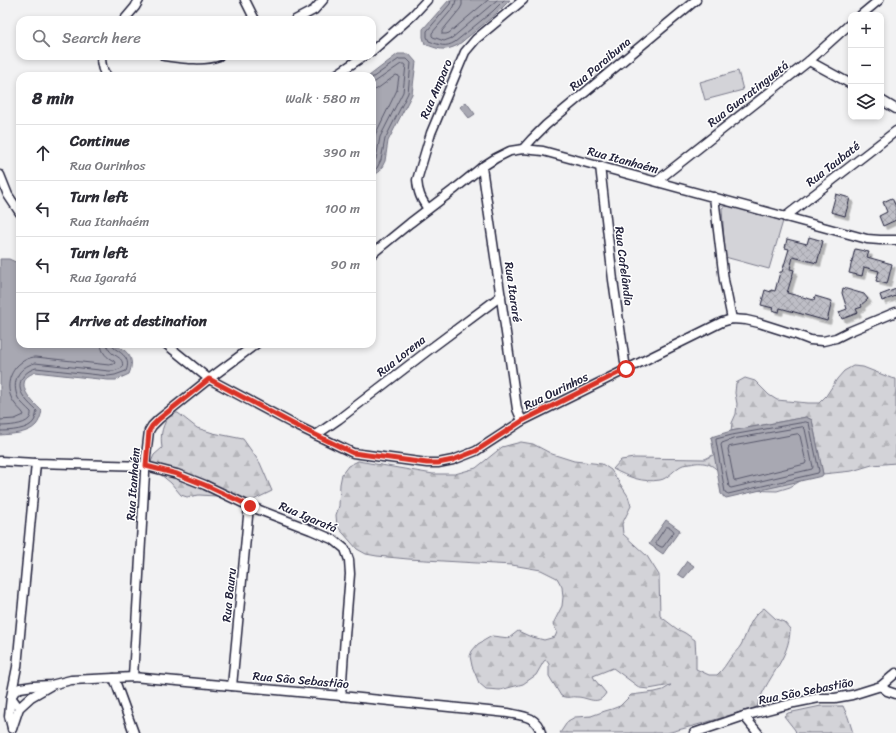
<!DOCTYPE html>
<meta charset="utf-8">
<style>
body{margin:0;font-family:Sriracha,sans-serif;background:#f7f7f7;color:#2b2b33}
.controls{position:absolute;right:12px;top:12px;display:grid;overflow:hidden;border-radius:8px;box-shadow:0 2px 6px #0003}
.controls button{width:36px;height:36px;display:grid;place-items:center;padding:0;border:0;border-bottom:1px solid #e1e1e2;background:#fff;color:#2b2b33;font:20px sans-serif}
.stop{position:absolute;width:12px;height:12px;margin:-9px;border:3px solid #d93025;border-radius:50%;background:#fff}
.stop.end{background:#d93025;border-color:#fff;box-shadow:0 1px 4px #0008}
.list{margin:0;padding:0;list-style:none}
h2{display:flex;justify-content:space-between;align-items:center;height:52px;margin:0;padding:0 16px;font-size:17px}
h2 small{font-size:13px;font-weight:400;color:#7c7c81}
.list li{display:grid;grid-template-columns:26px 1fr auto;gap:12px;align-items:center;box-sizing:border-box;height:56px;padding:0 16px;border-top:1px solid #e1e1e2}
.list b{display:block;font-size:15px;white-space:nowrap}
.list p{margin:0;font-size:13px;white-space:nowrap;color:#7c7c81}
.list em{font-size:13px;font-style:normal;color:#7c7c81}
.icon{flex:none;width:22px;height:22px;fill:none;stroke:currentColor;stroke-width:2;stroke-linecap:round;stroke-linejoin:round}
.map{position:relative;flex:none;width:896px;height:733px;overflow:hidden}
.search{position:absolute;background:#fff;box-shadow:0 2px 6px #0003;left:16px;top:16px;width:360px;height:44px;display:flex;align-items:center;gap:10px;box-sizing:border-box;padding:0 14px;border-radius:12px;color:#7c7c81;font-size:15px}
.panel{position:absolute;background:#fff;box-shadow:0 2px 6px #0003;left:16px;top:72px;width:360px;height:276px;border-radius:12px}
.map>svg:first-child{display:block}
.green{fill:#d3d3d8;stroke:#7a7a8a}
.forest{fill:url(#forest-firs);stroke:#7a7a8a}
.water{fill:#a8a8b2;stroke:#727282}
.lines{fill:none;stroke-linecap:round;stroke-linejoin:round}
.shore{stroke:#58586b;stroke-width:1}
.building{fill:url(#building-cross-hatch);stroke:#22223b;filter:url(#shadow)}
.minor-casing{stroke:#22223b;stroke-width:11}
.minor{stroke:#fff;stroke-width:8}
.route{stroke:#d93025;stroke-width:5}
.labels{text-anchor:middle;stroke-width:3;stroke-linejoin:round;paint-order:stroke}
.street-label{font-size:12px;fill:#22223b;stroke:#fff}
</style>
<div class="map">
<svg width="896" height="733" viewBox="0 0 896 733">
<defs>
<pattern id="forest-firs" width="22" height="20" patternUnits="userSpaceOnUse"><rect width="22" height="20" fill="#d3d3d8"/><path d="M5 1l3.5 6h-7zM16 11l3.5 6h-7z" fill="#b5b5ba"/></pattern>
<pattern id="building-cross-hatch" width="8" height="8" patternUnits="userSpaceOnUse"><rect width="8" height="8" fill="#bebec6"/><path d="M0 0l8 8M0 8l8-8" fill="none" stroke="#a3a3ab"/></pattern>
<filter id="shadow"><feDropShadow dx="3.5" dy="3.5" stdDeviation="0" flood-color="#0004"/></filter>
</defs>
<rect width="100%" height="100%" fill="#f2f2f3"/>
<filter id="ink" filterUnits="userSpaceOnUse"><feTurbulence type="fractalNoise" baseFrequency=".025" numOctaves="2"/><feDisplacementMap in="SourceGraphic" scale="8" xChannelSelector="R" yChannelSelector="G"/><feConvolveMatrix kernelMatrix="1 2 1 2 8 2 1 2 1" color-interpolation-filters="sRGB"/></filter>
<g filter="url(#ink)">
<!-- green -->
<g class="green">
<path d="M 738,71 L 743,90 L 705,100 L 700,82 Z"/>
<path d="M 725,206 L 731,206 L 783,221 L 769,269 L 725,257 L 722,208 Z"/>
</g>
<!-- forest -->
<g class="forest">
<path d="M 853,366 L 863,367 L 891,378 L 896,379 L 896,463 L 872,465 L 852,471 L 823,474 L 820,460 L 802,480 L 790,487 L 777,491 L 737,490 L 723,497 L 727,486 C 720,471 713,461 695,463 C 692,464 687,464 683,465 C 675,468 668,479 660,480 C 643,483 628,477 613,469 L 621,460 L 634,458 L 705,459 L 739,442 L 820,458 L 812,420 L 806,417 L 731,431 L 732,423 L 736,414 L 737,404 L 735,393 L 736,383 L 745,378 L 755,381 L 769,395 L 777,400 L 808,403 L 819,403 L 826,396 L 837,379 L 844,371 Z"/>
<path d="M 171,413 L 178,413 L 197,428 L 213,433 L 243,439 L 260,463 L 272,491 L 245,504 L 216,496 L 199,495 L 187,497 L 181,495 L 171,483 L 154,469 L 151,462 L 154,455 L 162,448 C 160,434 162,425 171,413 Z"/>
<path d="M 521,442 L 533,444 L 552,454 L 574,461 L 602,464 L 611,470 L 628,496 L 631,506 L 622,524 L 623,534 L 647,556 L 659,575 L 660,616 L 677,629 L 685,633 L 695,640 L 696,656 L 696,669 L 709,675 L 717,675 C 723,670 726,664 731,657 C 734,653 738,650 741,645 C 749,630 749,618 764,608 L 776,619 L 784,622 L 790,629 C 790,659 765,679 757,707 L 704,723 L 667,733 L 560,733 L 568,721 L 575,717 L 591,716 L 605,711 L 612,709 L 620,706 L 631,695 L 655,692 L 663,690 L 671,685 L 649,689 L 640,688 L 613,668 L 593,676 L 595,680 L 606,693 C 598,707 588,697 577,697 C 569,696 570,699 561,696 L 549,676 L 549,664 L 546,660 L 544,661 L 536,675 L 523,684 L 500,690 L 486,689 L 479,683 L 472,666 L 470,656 L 472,651 L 478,644 L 492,636 L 509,638 L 518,631 L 529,636 L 544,640 L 555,637 L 557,632 L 553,624 L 562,606 L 563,597 L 562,587 L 557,578 L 541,570 L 512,565 L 408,559 L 377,556 L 366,554 L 357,549 L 337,526 L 336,515 L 339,506 L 340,484 L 342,474 L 348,466 L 358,461 L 433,474 L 455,474 L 476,468 L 502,447 Z"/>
<path d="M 821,706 L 843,706 L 848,717 L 853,733 L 796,733 L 795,730 L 784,716 L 788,713 Z"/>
</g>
<!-- water -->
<g class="water">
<path d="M 449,0 L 510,0 L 496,14 L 458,45 C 444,52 438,49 425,44 L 423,37 L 423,29 Z"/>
<path d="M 398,54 L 409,54 L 416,62 L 412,94 L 388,141 L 385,161 L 380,171 L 372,177 L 372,76 L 369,76 Z"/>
<path d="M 466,102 L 475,114 L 469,118 L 460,107 Z"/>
<path d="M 0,259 L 9,259 L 20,264 L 20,344 L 112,344 C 127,350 136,357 129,374 L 116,380 L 108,380 L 35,372 C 32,374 26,376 25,380 C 20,391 35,404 42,411 C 41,415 39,422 36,425 C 28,434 11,434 0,435 Z"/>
<path d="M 806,417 L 812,420 L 823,474 L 822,476 L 726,498 L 721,494 L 711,437 L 731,431 Z"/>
<path d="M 666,520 L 680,530 L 663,554 L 649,544 Z"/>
<path d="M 687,561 L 694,566 L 684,578 L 678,574 Z"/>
</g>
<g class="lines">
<!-- shore -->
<g class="shore">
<path d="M 451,0 L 450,4 L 427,31 L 427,37 L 429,41 C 440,45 445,48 455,42 L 493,11 L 504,0"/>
<path d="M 456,0 L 454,7 L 432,33 L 432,36 L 433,37 L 444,41 L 452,38 L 497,0"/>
<path d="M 462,0 L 462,5 L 460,9 L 442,31 L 442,34 L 446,34 L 449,33 L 488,0"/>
<path d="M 372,78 L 399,59 L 407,59 L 411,63 L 408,93 L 385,139 L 381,160 L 377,168 L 372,172"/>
<path d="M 372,84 L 401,64 L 404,64 L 406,65 L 403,92 L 380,137 L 376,159 L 372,166"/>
<path d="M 372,91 L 377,89 L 396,75 L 399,76 L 397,90 L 375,135 L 372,148"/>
<path d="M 0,420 L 15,419 L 24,415 L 23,413 C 21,410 17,407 15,404 C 6,392 7,377 17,366 C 22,361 29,357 36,357 L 109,365 L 114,364 L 115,363 L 114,361 C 106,357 102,353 101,344"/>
<path d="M 806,422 L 809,423 L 819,471 L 818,473 L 728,494 L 725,492 L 716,441 L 716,439 L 732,435 Z"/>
<path d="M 0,426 C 8,426 24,425 29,419 C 31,417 31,414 31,412 C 27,408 21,403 18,398 C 11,382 18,367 35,363 L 109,371 L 114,371 L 122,368 C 126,354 108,358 107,344"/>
<path d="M 803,427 L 805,429 L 813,467 L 812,469 L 731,488 L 729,487 L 721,445 L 722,443 L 733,439 Z"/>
<path d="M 0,431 C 9,431 29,430 34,421 C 36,418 36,414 37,411 C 33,407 28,403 24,397 C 15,385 22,372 36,368 L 108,376 L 115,375 L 126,371 C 131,359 123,354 114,348 L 112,344"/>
<path d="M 798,434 L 800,436 L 806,462 L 805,464 L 736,481 L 734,480 L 728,449 L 729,447 Z"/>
<path d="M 666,527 C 669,526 673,529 674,532 L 663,547 L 661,547 L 656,544 L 656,542 Z"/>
</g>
</g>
<!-- building -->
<g class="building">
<path d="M 836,194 L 850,198 L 845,216 L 831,212 Z"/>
<path d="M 892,198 L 896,207 L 896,220 L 883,226 L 879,216 L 887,212 L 883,202 Z"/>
<path d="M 809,237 L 823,241 L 817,263 L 793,257 L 790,269 L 794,270 L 787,293 L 814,300 L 815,296 L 832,301 L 827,321 L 780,308 L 779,312 L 772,310 L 773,308 L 761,305 L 765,290 L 771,292 L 771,290 L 775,291 L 780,272 L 782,272 L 789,249 L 785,248 L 787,239 L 807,244 Z"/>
<path d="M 855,249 L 869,252 L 867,257 L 892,264 L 887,284 L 876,281 L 879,271 L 864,267 L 862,276 L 849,273 Z"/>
<path d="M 843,288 L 864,294 L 868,299 L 861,305 L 862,307 L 856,309 L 858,313 L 842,319 L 839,312 L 847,309 L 842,293 Z"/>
<path d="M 896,289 L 896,296 L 882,301 L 880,295 Z"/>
</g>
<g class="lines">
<defs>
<g id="minor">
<path d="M 245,0 L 255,20"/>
<path d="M 861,15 L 879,0"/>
<path d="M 124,20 L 135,7 L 139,0"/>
<path d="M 295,20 L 314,10 L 323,0"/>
<path d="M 372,51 L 413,15 L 427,0"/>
<path d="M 101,56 C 101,63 102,71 107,76"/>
<path d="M 164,56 C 180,58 203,62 219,56"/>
<path d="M 809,61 L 851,84"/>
<path d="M 334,76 L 364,56"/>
<path d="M 881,100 L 896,109"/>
<path d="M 523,149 L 532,139 L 546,125 L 696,0"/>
<path d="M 600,166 L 613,280 L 626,369"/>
<path d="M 482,167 L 517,409 L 522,421"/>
<path d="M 0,175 L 8,195 L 20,213"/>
<path d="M 657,181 L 809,61 L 851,23"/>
<path d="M 714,197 L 724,280 L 732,319"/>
<path d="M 428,209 C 421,199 418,193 417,180 L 431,133 L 465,52 L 476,39 L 523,0"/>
<path d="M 785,217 L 896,131"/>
<path d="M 372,254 L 410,223 L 456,188 L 482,167 L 496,158 L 510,151 L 523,149 L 543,151 L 867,239 L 880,240 L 896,240"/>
<path d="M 166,344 L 209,379 L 293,424 L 353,453 L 427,463 L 438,463 L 453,460 L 476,451 L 522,421 L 722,322 L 732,319 L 746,320 L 759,323 L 797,335 L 810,340 L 823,341 L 836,338 L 848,332 L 896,312"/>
<path d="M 316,435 L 339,419 L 430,349 L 501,296"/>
<path d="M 0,461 L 36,463 L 146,466 L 177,474 L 205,485 L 249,506 L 311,530 L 334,540 L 345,549 L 349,560 L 350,574 L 345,636 L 341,696"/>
<path d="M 133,677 L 146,456 L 149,431 L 152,426 L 159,419 L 209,379 L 256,344"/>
<path d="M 114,678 L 134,733"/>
<path d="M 232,686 L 249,506"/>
<path d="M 881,686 L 887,691 L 896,694"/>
<path d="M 19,708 L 11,697 L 17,667 L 36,463"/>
<path d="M 744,716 L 758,733"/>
<path d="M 12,728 L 9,716 L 11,697 L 15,691 L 20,688 L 33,686 L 51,685 L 71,680 L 114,678 L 133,677 L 341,696 L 508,713 C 523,716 537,716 541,733"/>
<path d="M 12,729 L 19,708 L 31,697 L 50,686"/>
<path d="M 694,733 L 744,716 L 794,703 L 819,698 L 835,698 L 852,695 L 881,686 L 896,673"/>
</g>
</defs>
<!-- minor casing -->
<use href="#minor" class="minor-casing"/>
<!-- minor -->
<use href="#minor" class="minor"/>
</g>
</g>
<g class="lines" filter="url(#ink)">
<!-- route -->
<path class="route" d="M 250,506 L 205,485 L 177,474 L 146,466 L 149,431 L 152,426 L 159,419 L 209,379 L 293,424 L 353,453 L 427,463 L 438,463 L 453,460 L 476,451 L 522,421 L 626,369"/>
</g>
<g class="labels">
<!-- street labels -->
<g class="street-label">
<text transform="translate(600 64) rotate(-40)" y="4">Rua Paraibuna</text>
<text transform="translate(436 89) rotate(-67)" y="4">Rua Amparo</text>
<text transform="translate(748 94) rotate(-38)" y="4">Rua Guaratinguetá</text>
<text transform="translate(623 160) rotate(15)" y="4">Rua Itanhaém</text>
<text transform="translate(833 164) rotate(-38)" y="4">Rua Taubaté</text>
<text transform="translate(624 266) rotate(83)" y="4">Rua Cafelândia</text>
<text transform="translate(513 292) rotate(82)" y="4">Rua Itararé</text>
<text transform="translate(401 356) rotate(-38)" y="4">Rua Lorena</text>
<text transform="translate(556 391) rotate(-26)" y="4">Rua Ourinhos</text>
<text transform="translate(133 484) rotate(-86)" y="4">Rua Itanhaém</text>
<text transform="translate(308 517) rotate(23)" y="4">Rua Igaratá</text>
<text transform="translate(229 595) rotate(-84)" y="4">Rua Bauru</text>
<text transform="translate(301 680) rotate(5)" y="4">Rua São Sebastião</text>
<text transform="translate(806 691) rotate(-11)" y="4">Rua São Sebastião</text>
</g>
</g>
</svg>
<div class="controls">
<button>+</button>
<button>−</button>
<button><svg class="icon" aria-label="layers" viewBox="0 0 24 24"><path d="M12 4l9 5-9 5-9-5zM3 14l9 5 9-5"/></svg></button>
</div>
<div class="stop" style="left:626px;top:369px"></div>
<div class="stop end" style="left:250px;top:506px"></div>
<div class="search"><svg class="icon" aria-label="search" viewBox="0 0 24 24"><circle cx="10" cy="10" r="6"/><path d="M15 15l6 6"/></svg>Search here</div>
<section class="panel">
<h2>8 min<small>Walk · 580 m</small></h2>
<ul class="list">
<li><svg class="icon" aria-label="ahead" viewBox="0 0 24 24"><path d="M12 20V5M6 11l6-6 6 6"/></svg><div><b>Continue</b><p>Rua Ourinhos</p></div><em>390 m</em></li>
<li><svg class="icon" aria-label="left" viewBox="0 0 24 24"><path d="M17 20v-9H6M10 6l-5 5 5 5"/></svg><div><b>Turn left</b><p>Rua Itanhaém</p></div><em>100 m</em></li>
<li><svg class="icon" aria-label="left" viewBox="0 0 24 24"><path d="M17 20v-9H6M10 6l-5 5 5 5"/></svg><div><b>Turn left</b><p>Rua Igaratá</p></div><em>90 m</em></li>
<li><svg class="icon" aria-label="arrive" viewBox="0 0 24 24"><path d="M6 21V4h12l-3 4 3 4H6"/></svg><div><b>Arrive at destination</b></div></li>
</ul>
</section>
</div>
